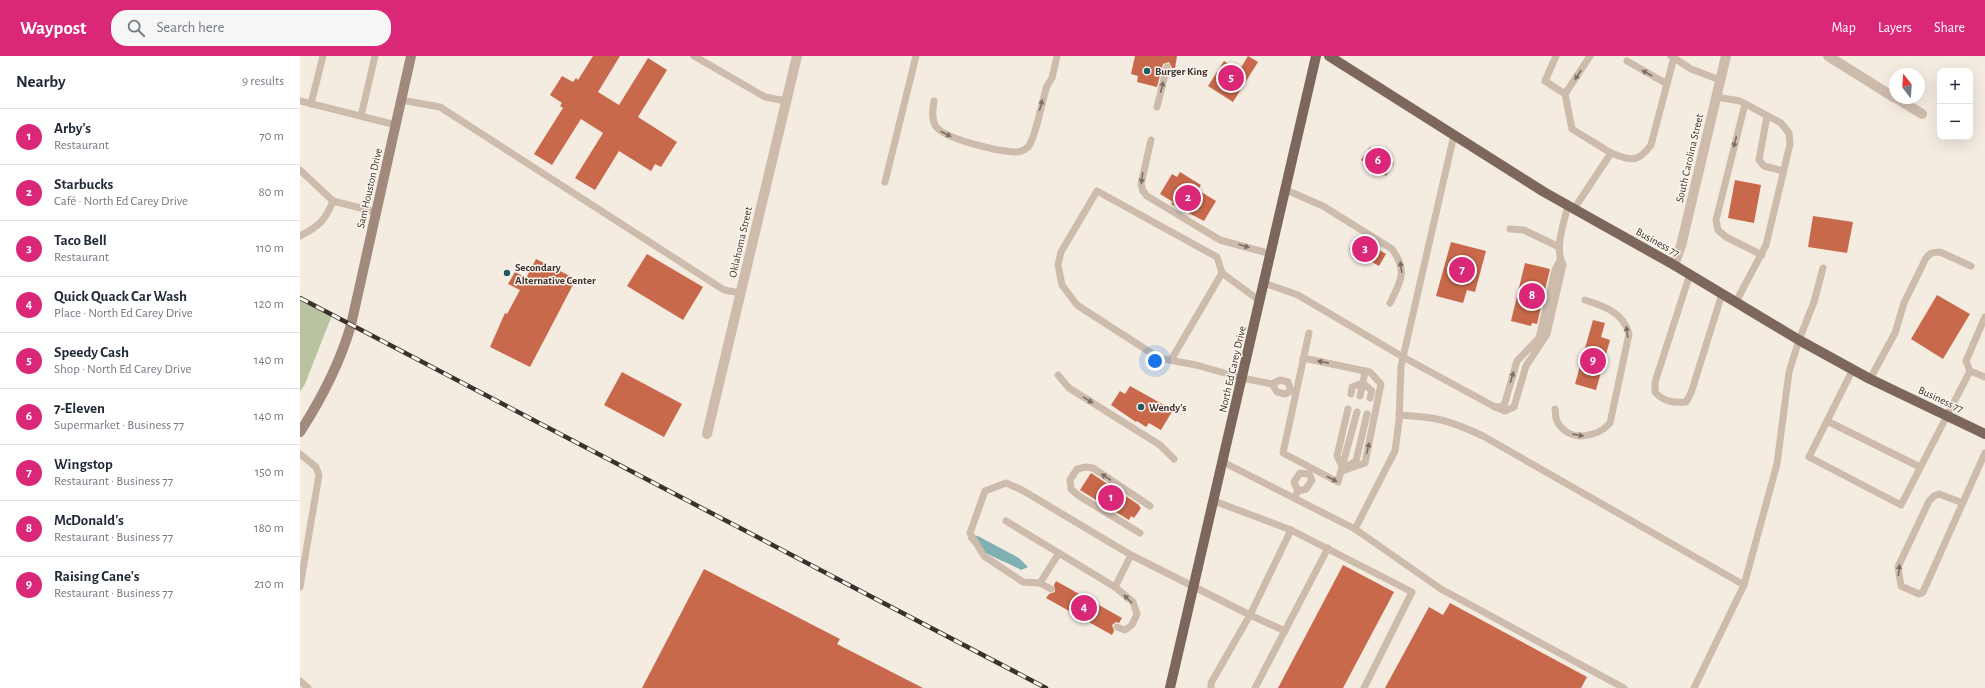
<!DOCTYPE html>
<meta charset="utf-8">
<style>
body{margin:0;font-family:"Alegreya Sans",sans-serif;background:#f6f6f7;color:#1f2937}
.controls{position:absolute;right:12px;top:12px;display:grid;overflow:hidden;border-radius:8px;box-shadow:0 4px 16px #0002}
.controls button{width:36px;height:36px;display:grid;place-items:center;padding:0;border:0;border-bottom:1px solid #e0e1e3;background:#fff;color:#1f2937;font:20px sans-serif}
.compass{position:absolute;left:1589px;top:12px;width:36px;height:36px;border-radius:50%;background:#fff;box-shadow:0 4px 16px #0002;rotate:343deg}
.you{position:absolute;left:855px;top:305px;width:14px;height:14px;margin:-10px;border:3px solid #fff;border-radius:50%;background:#1a73e8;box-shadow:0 0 0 6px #1a73e833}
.badge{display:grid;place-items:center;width:26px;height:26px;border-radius:50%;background:#db2777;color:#fff;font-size:13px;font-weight:700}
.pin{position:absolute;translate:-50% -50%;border:2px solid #fff;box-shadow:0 1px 4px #0006}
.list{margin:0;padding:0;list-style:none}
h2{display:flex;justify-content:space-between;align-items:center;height:52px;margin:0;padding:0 16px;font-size:17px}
h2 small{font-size:13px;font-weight:400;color:#747a83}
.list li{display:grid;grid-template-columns:26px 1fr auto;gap:12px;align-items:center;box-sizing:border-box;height:56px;padding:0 16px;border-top:1px solid #e0e1e3}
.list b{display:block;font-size:15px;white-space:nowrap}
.list p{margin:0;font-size:13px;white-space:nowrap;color:#747a83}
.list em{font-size:13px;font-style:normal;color:#747a83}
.icon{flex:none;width:22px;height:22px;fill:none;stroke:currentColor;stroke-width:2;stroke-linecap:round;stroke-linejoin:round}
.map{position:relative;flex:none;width:1685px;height:632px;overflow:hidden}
header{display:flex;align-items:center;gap:24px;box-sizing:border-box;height:56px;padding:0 20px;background:#db2777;color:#fff}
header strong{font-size:19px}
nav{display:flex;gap:22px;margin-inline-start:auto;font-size:14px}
.search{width:280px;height:36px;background:#f6f6f7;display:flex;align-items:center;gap:10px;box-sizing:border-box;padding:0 14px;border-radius:16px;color:#747a83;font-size:15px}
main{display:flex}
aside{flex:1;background:#fff}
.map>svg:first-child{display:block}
.green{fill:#b8c4a0}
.water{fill:#7fb0b2}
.building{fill:#c8694b}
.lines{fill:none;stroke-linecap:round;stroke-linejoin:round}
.lane{stroke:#cdbbac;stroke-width:7}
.street{stroke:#cdbbac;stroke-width:10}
.secondary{stroke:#a18a7d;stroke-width:10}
.primary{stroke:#7d675c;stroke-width:10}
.rail-casing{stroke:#3b302b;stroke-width:4.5}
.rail{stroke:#fbf5ee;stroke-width:3;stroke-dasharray:9;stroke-linecap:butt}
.oneway{fill:#7d6f65}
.poi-dot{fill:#1f5a5e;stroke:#fbf5ee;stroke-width:1.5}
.labels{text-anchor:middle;stroke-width:3;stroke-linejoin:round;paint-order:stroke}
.poi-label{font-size:11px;font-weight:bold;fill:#3b302b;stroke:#fbf5ee;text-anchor:start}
.street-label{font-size:11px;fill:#3b302b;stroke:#fbf5ee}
</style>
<header>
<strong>Waypost</strong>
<div class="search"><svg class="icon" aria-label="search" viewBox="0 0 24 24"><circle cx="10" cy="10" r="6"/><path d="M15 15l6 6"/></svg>Search here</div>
<nav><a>Map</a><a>Layers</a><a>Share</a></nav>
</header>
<main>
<aside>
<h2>Nearby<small>9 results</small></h2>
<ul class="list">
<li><span class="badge">1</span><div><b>Arby's</b><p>Restaurant</p></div><em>70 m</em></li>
<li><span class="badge">2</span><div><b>Starbucks</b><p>Café · North Ed Carey Drive</p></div><em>80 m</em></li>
<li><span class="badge">3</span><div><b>Taco Bell</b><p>Restaurant</p></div><em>110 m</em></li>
<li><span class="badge">4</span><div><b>Quick Quack Car Wash</b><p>Place · North Ed Carey Drive</p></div><em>120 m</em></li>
<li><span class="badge">5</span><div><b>Speedy Cash</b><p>Shop · North Ed Carey Drive</p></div><em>140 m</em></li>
<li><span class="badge">6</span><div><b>7-Eleven</b><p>Supermarket · Business 77</p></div><em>140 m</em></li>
<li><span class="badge">7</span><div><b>Wingstop</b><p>Restaurant · Business 77</p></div><em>150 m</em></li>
<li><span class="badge">8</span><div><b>McDonald's</b><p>Restaurant · Business 77</p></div><em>180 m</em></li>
<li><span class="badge">9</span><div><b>Raising Cane's</b><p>Restaurant · Business 77</p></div><em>210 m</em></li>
</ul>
</aside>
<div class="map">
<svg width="1685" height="632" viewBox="0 0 1685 632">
<rect width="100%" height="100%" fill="#f4ebe1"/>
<!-- green -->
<path class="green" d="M 0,242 L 32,259 L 5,328 L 0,336 Z"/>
<!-- water -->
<path class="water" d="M 673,479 L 678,480 L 719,502 L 728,511 L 721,514 C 706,505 677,497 668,482 Z"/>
<!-- building -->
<g class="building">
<path d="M 293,0 L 320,0 L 298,36 L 319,49 L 348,2 L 367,14 L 338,61 L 377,86 L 361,111 L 355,108 L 351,115 L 319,95 L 295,134 L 275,122 L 303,77 L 281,63 L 252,109 L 234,98 L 263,52 L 260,50 L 262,47 L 250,39 L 262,20 L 273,26 L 276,22 L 278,24 Z"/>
<path d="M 835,0 L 877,0 L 875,12 L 872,12 L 869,6 L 863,8 L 857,31 L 837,26 L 838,20 L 831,18 Z"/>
<path d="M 948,0 L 958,6 L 933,46 L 908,30 L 924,5 L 939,15 Z"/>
<path d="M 1070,91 L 1094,107 L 1086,120 L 1061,104 Z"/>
<path d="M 880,116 L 901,129 L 898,134 L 916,145 L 904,165 L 871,148 L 873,146 L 860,138 L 872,118 L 877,121 Z"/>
<path d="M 1435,124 L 1461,129 L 1454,167 L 1428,162 Z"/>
<path d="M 1513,160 L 1553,166 L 1547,197 L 1508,191 Z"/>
<path d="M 1060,179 L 1080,192 L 1079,194 L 1086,198 L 1079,210 L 1049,193 Z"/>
<path d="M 1151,186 L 1186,195 L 1175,236 L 1167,234 L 1163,247 L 1136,240 Z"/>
<path d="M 347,198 L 403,231 L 383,264 L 327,230 Z"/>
<path d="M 236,203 L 276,223 L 230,311 L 190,291 L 205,257 L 207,258 L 220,234 L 208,228 L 215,216 L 226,222 Z"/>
<path d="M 1225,207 L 1250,213 L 1237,268 L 1232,267 L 1231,270 L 1211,265 Z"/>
<path d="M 1637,239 L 1670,258 L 1643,303 L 1611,283 Z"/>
<path d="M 1293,264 L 1305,267 L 1301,281 L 1310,284 L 1296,334 L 1275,328 Z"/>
<path d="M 322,316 L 382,348 L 364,381 L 304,349 Z"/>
<path d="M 830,330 L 873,354 L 861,374 L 849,367 L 846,371 L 837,365 L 836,366 L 811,349 L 820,335 L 825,338 Z"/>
<path d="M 791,417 L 839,449 L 839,450 L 841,452 L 834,462 L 831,460 L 829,464 L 780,434 Z"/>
<path d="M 1043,509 L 1094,536 L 1043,632 L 978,632 Z"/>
<path d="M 404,513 L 540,583 L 537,588 L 623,632 L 342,632 Z"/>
<path d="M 756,525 L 822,562 L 819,567 L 816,566 L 812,569 L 814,575 L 812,579 L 746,542 L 749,538 L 755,536 L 754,529 Z"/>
<path d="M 1150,547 L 1287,621 L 1281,632 L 1085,632 L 1129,551 L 1143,559 Z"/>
</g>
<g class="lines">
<!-- lane -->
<g class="lane">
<path d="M 394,0 L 465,41 L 486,45"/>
<path d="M 1256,0 L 1245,25 L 1265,38"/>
<path d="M 1290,0 L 1265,38 L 1272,73 L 1311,97"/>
<path d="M 1371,0 L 1391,13 L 1420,24"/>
<path d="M 1327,5 L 1367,28"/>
<path d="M 1416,41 L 1440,45 L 1481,67 L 1489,77 L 1490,88 L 1466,189 L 1436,246"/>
<path d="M 101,44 L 140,51 L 424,234 L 440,237"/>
<path d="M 0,45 L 96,69"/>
<path d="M 634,45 C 633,52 631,61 635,69 C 642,83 698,95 714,96 C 720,96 725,94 728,91 C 735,84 743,41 747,30 L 752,22 L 757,0"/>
<path d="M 11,48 L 23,0"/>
<path d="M 1445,48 L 1416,164 L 1418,174 L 1426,181 L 1462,199"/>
<path d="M 857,51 L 867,11"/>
<path d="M 61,60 L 75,0"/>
<path d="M 1467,60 L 1459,104 L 1464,110 L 1483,115"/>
<path d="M 851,84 L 841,128 L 843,135 L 847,140 L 920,184 L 971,198"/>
<path d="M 0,114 L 33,145 L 76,156"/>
<path d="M 585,126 L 616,0"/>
<path d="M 986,134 L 1023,150 L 1092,193 C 1108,215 1101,225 1090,247"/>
<path d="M 1274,153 L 1311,97 C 1331,105 1338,107 1351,89 L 1374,1"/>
<path d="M 1210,173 L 1224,174 L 1259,191"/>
<path d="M 0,180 C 19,170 25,165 33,145"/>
<path d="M 1390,218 L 1355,326 L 1355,336 C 1364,346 1373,347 1386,346 L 1391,337 L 1422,238"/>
<path d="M 964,227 L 998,239 L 1103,301 L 1195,351 L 1205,355 L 1214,351 L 1226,310 L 1247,278 L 1263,209 C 1254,192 1264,167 1268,149"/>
<path d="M 960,245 L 922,217 L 917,201 L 797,135 L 761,196 L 758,209 L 762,229 L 777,249 L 859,302 L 896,309 L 942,322 L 972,328 L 980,324 L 988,326 L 991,335"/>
<path d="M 1009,277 L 983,397 L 1038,426 L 1057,356"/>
<path d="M 1003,302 L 1070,316 L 1081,328 L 1065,407 L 1042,415"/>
<path d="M 871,304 L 922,217"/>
<path d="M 1553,313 L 1509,401 L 1601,449 L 1670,315 L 1666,305 L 1685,261"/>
<path d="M 1065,315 L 1063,327 L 1072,335 L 1070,342"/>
<path d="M 1670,315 L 1685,321"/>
<path d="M 758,319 L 769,332 L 860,389 L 874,403"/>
<path d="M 1570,323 L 1595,277 L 1604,247 L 1626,202 L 1631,197 L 1640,196 L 1671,210"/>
<path d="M 972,328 L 977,336 L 985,338 L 991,335 L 994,336"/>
<path d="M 1051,338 L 1052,331 L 1063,327"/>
<path d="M 1060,340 L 1063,327"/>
<path d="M 1195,351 L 1204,350 L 1217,305 L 1239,282 L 1255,214 L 1260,204"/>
<path d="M 1255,353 C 1256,356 1255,362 1257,365 C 1268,387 1297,382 1310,367 L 1329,278 C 1324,257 1304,250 1285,244"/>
<path d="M 1099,359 C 1136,361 1149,364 1183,380 L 1444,529"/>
<path d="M 1527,365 L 1620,411"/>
<path d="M 0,398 L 16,411 L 19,419 L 0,531"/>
<path d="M 923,406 L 1055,473 L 1141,533 L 1324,632"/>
<path d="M 1049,409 L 1056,405 L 1067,358"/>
<path d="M 1043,412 L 1037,400 L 1048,353"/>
<path d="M 998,435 L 994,426 L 1000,417 L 1009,418"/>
<path d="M 994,442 L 998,435 L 1006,433 L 1012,424 L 1009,418"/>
<path d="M 914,445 L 991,474 L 1112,536 L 1064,632"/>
<path d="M 1663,447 L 1639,438 L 1634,440 L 1629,445 L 1598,511 L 1601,530 L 1619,538 L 1623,536 L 1685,397"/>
<path d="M 706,465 L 815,531 L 833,546 L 837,558 L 832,569 L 825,574 L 817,571"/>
<path d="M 1055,473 L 1095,395 L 1099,365 L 1101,310 L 1154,79"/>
<path d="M 840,477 L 779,440 L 771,433 L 770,424 L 777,413 L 786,411 L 793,412 L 850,450"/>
<path d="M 740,527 L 759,497"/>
<path d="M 815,531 L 831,499"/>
<path d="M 751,533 L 740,527 L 723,526 L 684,500 L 670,477 L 685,435 L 706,427 L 722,434 L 831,499 L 950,559 L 911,627 L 911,632"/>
<path d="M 985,575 L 950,559 L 991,474"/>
<path d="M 0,625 L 8,632"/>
<path d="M 955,632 L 1028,492"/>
<path d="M 1394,632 L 1444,529 L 1477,408 L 1489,316 L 1499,284 L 1514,246 L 1523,212"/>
</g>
<!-- street -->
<g class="street">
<path d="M 1528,0 L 1595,42"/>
<path d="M 1596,42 L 1622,58"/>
<path d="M 1374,209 L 1381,190 L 1426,0"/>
<path d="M 407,378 L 497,0"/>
</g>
<!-- secondary -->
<path class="secondary" d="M 0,376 C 22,342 40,307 51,269 L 111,0"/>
<!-- primary -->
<g class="primary">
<path d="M 1029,0 L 1244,136 L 1374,209 L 1499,284 L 1570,323 L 1685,378"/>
<path d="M 870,632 L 1016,0"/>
</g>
<defs>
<path id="rail" d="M 0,242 L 746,632"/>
</defs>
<!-- rail casing -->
<use href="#rail" class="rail-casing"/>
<!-- rail -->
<use href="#rail" class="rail"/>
</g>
<!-- one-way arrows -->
<defs><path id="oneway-solid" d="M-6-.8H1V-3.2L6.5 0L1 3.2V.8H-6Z"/></defs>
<g class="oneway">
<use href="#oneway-solid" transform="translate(1347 17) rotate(-150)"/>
<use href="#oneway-solid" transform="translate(1278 19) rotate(123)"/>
<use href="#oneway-solid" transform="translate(862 31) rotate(-76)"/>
<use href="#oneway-solid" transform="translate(741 49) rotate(-75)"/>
<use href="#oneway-solid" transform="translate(646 78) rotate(27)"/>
<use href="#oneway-solid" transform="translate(1435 86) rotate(104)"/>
<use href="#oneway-solid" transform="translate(842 122) rotate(98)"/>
<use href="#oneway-solid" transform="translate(944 190) rotate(16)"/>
<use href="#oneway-solid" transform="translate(1101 211) rotate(-98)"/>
<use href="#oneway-solid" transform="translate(1327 276) rotate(-98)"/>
<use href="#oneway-solid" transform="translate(1023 306) rotate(-169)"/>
<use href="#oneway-solid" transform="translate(1212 321) rotate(-73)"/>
<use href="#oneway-solid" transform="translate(788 344) rotate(32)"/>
<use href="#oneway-solid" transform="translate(1278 379) rotate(10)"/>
<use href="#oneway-solid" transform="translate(1068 392) rotate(-78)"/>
<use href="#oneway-solid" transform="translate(806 421) rotate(-147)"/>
<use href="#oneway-solid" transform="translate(1032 423) rotate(28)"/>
<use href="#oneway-solid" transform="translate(1599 514) rotate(-84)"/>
<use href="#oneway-solid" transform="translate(828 543) rotate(-135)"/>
</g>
<!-- markers -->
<g class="poi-dot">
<circle cx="847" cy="15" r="4"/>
<circle cx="207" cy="217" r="4"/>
<circle cx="841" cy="351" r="4"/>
</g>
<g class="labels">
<!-- poi labels -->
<g class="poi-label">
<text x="855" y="19">Burger King</text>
<text x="215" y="215">Secondary<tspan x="215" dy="13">Alternative Center</tspan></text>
<text x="849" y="355">Wendy's</text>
</g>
<!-- street labels -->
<g class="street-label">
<text transform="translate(1389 102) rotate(-77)" y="4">South Carolina Street</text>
<text transform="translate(69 132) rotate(-77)" y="4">Sam Houston Drive</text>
<text transform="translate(440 186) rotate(-77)" y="4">Oklahoma Street</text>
<text transform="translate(1358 186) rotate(29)" y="4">Business 77</text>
<text transform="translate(932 313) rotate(-77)" y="4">North Ed Carey Drive</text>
<text transform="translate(1641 343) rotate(25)" y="4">Business 77</text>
</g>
</g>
</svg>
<div class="controls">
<button>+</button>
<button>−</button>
</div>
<svg class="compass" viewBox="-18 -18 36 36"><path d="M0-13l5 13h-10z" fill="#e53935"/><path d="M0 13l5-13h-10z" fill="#747a83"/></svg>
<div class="you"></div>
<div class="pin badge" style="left:811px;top:442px">1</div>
<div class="pin badge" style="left:888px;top:142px">2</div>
<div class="pin badge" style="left:1065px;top:193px">3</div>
<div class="pin badge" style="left:784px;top:552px">4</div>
<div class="pin badge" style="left:931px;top:22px">5</div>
<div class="pin badge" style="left:1078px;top:105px">6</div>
<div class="pin badge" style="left:1162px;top:214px">7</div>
<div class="pin badge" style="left:1232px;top:240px">8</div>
<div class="pin badge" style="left:1293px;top:305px">9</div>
</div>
</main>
